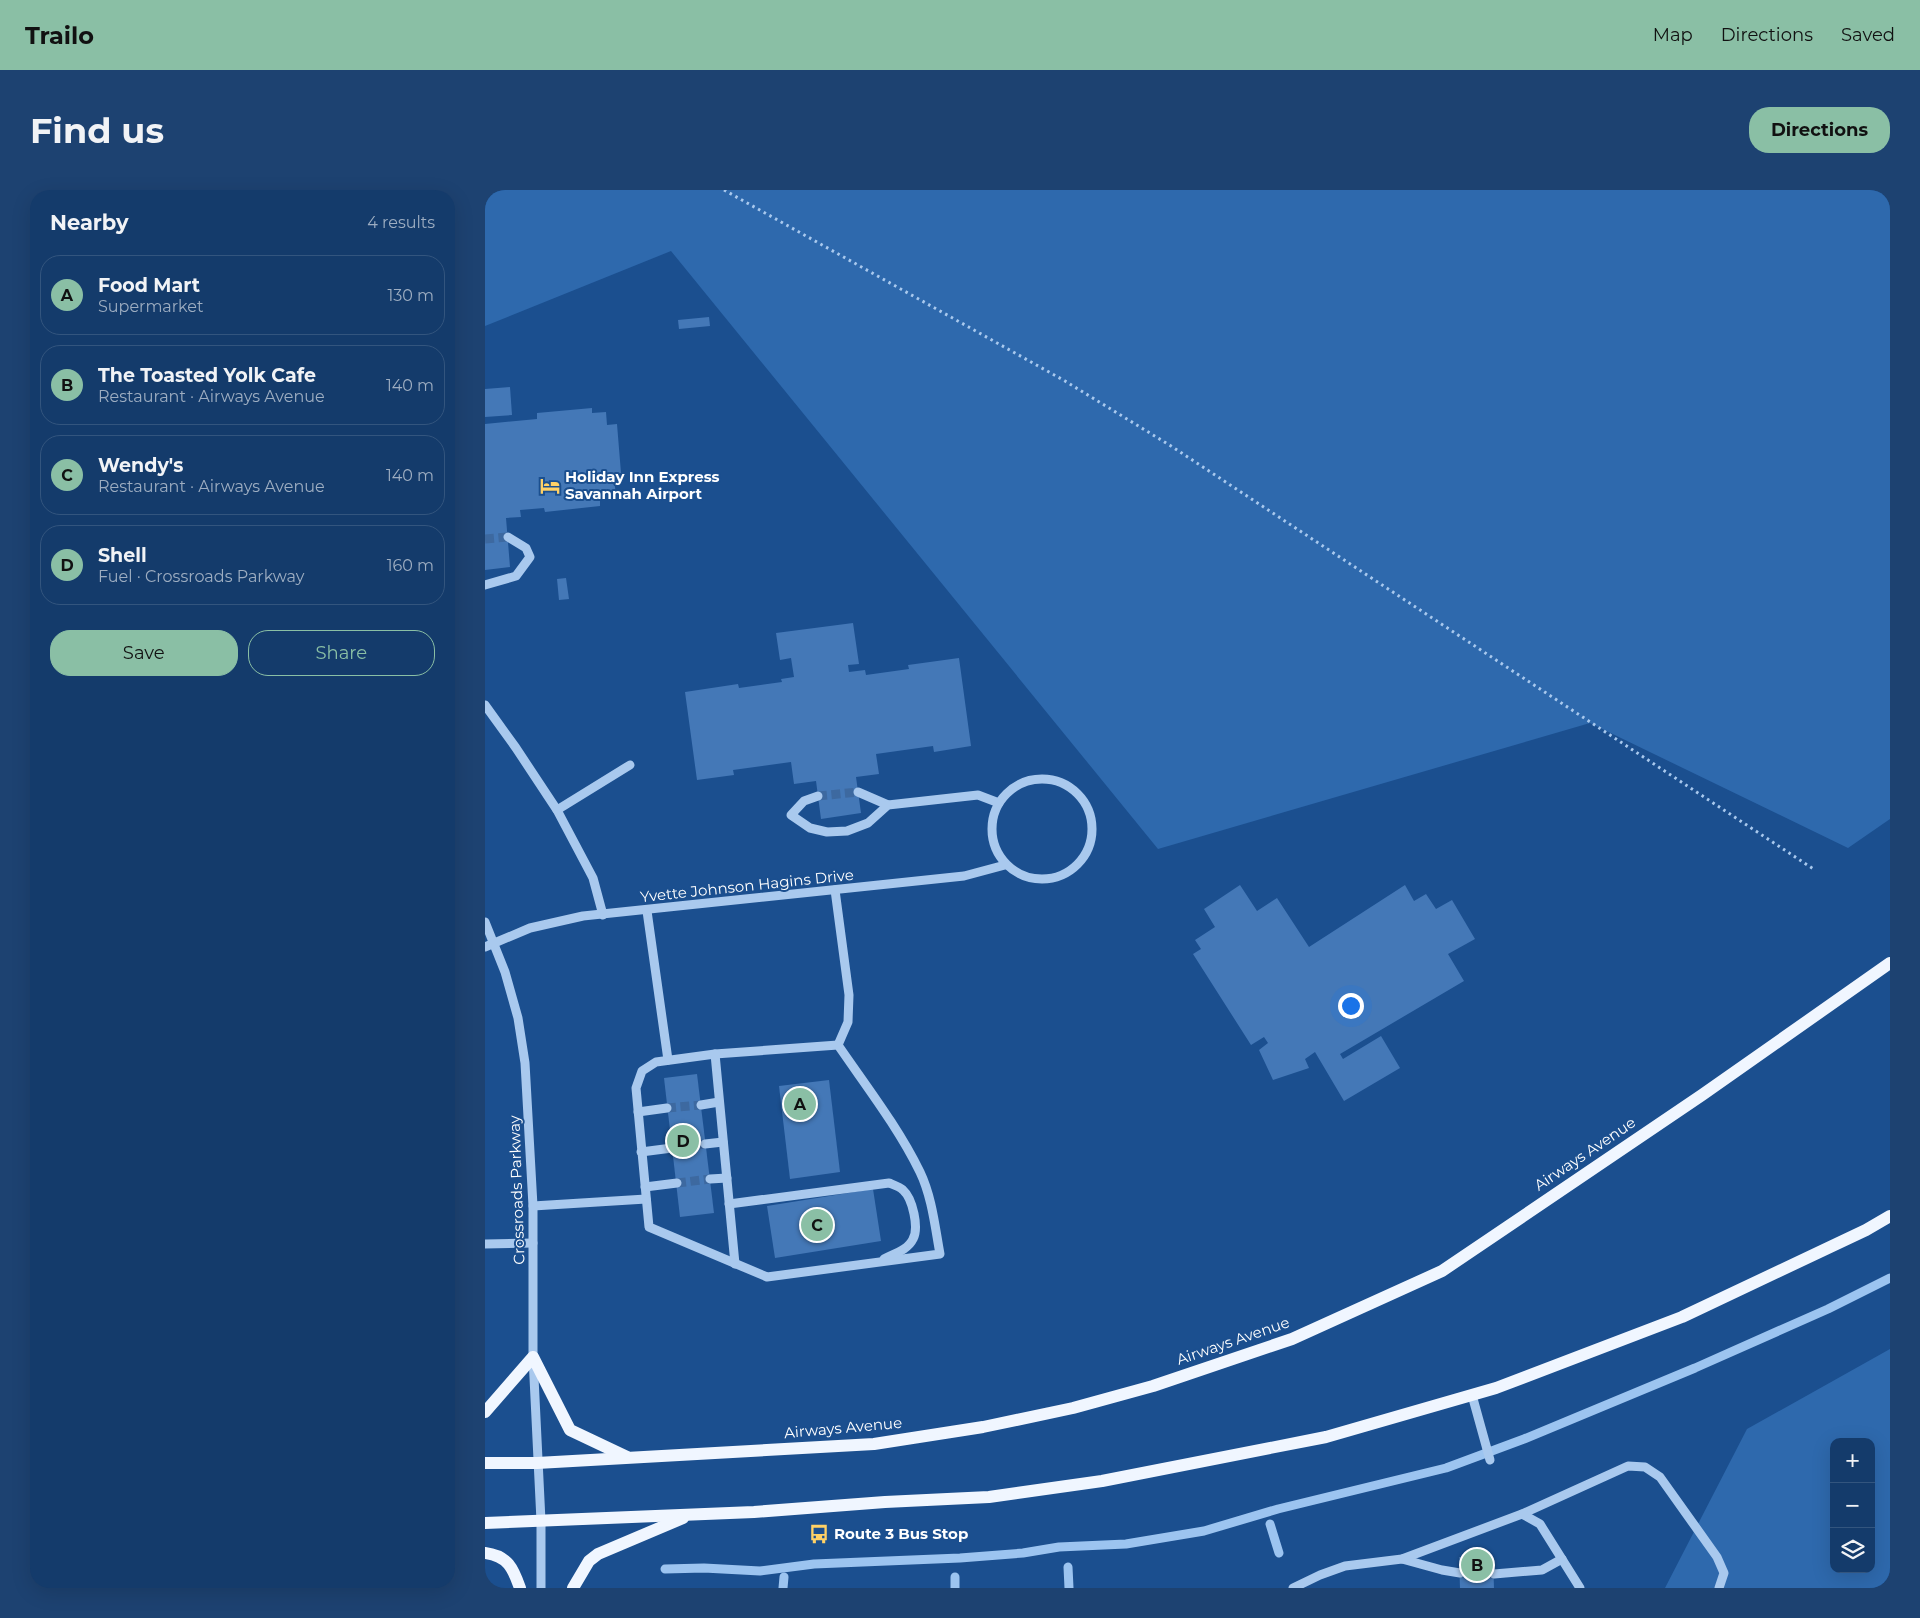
<!DOCTYPE html>
<meta charset="utf-8">
<style>
body{margin:0;font-family:Montserrat,sans-serif;background:#1d4271;color:#f1f3f6}
.controls{position:absolute;right:15px;bottom:15px;display:grid;overflow:hidden;border-radius:10px;box-shadow:0 5px 20px #0002}
.controls button{width:45px;height:45px;display:grid;place-items:center;padding:0;border:0;border-bottom:1px solid #33557e;background:#143b6b;color:#f1f3f6;font:25px sans-serif}
.you{position:absolute;left:865px;top:815px;width:18px;height:18px;margin:-12px;border:4px solid #fff;border-radius:50%;background:#1a73e8;box-shadow:0 0 0 8px #1a73e833}
.badge{display:grid;place-items:center;width:32px;height:32px;border-radius:50%;background:#8abfa5;color:#111;font-size:16px;font-weight:700}
.pin{position:absolute;translate:-50% -50%;border:2px solid #fff;box-shadow:0 1px 5px #0006}
.list{margin:0;padding:0;list-style:none}
h2{display:flex;justify-content:space-between;align-items:center;height:65px;margin:0;padding:0 20px;font-size:21px}
h2 small{font-size:16px;font-weight:400;color:#9dadc1}
.list li{display:grid;grid-template-columns:32px 1fr auto;gap:15px;align-items:center;box-sizing:border-box;height:80px;margin:0 10px 10px;padding:0 10px;border:1px solid #33557e;border-radius:20px}
.list b{display:block;font-size:19px;white-space:nowrap}
.list p{margin:0;font-size:16px;white-space:nowrap;color:#9dadc1}
.list em{font-size:16px;font-style:normal;color:#9dadc1}
.actions{display:flex;gap:10px;padding:15px 20px}
.actions a{flex:1;padding:11px 0;border:1px solid #8abfa5;border-radius:20px;text-align:center;font-size:18px;color:#8abfa5}
.actions .main{background:#8abfa5;color:#111}
.icon{flex:none;width:28px;height:28px;fill:none;stroke:currentColor;stroke-width:2;stroke-linecap:round;stroke-linejoin:round}
.map{position:relative;flex:none;width:1405px;height:1398px;overflow:hidden;border-radius:20px}
header{display:flex;align-items:center;gap:30px;box-sizing:border-box;height:70px;padding:0 25px;background:#8abfa5;color:#111}
header strong{font-size:24px}
nav{display:flex;gap:28px;margin-inline-start:auto;font-size:18px}
.intro{display:flex;align-items:center;justify-content:space-between;box-sizing:border-box;height:120px;padding:0 30px}
h1{margin:0;font-size:35px}
.button{padding:12px 22px;border-radius:20px;background:#8abfa5;color:#111;font-size:18px;font-weight:700}
main{display:flex;gap:30px;padding:0 30px}
aside{flex:1;background:#143b6b;border-radius:20px;box-shadow:0 5px 20px #0002}
.map>svg:first-child{display:block}
.green{fill:#2e69ad;fill-rule:evenodd}
.lines{fill:none;stroke-linecap:round;stroke-linejoin:round}
.stream{stroke:#9cc4f0;stroke-width:9}
.building{fill:#4478b7}
.minor-tunnel{stroke:#3d69a0;stroke-width:9;stroke-dasharray:9 4.5;stroke-linecap:butt}
.path{stroke:#a9c9ee;stroke-width:3;stroke-dasharray:2.5 4;stroke-linecap:butt}
.minor{stroke:#a9c9ee;stroke-width:9}
.major{stroke:#f0f6ff;stroke-width:12}
.labels{text-anchor:middle;stroke-width:4;stroke-linejoin:round;paint-order:stroke}
.poi-label{font-size:15px;font-weight:bold;fill:#fff;stroke:#1b4f8f;text-anchor:start}
.street-label{font-size:15px;fill:#fff;stroke:#1b4f8f}
</style>
<header>
<strong>Trailo</strong>
<nav><a>Map</a><a>Directions</a><a>Saved</a></nav>
</header>
<div class="intro"><h1>Find us</h1><a class="button">Directions</a></div>
<main>
<aside>
<h2>Nearby<small>4 results</small></h2>
<ul class="list">
<li><span class="badge">A</span><div><b>Food Mart</b><p>Supermarket</p></div><em>130 m</em></li>
<li><span class="badge">B</span><div><b>The Toasted Yolk Cafe</b><p>Restaurant · Airways Avenue</p></div><em>140 m</em></li>
<li><span class="badge">C</span><div><b>Wendy's</b><p>Restaurant · Airways Avenue</p></div><em>140 m</em></li>
<li><span class="badge">D</span><div><b>Shell</b><p>Fuel · Crossroads Parkway</p></div><em>160 m</em></li>
</ul>
<div class="actions"><a class="main">Save</a><a>Share</a></div>
</aside>
<div class="map">
<svg width="1405" height="1398" viewBox="0 0 1405 1398">
<rect width="100%" height="100%" fill="#1b4f8f"/>
<!-- green -->
<g class="green">
<path d="M 0,0 L 1405,0 L 1405,629 L 1363,658 L 1105,533 L 673,659 L 186,61 L 0,136 Z"/>
<path d="M 1405,1159 L 1405,1398 L 1180,1398 L 1262,1239 ZM 1349,1252 L 1386,1252 L 1386,1379 L 1349,1379 Z"/>
</g>
<g class="lines">
<!-- stream -->
<g class="stream">
<path d="M 785,1334 L 794,1363"/>
<path d="M 583,1377 L 584,1398"/>
<path d="M 180,1379 L 219,1378 L 275,1381 L 329,1374 L 475,1368 L 538,1363 L 574,1357 L 641,1354 L 719,1341 L 793,1319 L 961,1278 L 1039,1249 L 1210,1178 L 1343,1119 L 1405,1088"/>
<path d="M 470,1387 L 470,1398"/>
<path d="M 298,1398 L 299,1387"/>
</g>
</g>
<!-- building -->
<g class="building">
<path d="M 224,127 L 225,136 L 194,139 L 193,130 Z"/>
<path d="M 25,197 L 27,225 L 0,227 L 0,199 Z"/>
<path d="M 107,218 L 107,223 L 121,222 L 122,235 L 132,234 L 136,283 L 129,284 L 131,309 L 115,310 L 115,316 L 60,322 L 59,318 L 35,320 L 36,327 L 21,328 L 25,377 L 0,380 L 0,234 L 52,229 L 52,223 Z"/>
<path d="M 81,388 L 84,409 L 74,410 L 72,389 Z"/>
<path d="M 368,433 L 374,474 L 363,475 L 364,482 L 380,480 L 381,485 L 424,479 L 423,475 L 474,468 L 486,556 L 449,562 L 448,556 L 391,564 L 394,584 L 371,587 L 376,623 L 336,629 L 331,591 L 309,594 L 306,572 L 248,580 L 249,585 L 212,590 L 200,502 L 253,494 L 254,498 L 297,492 L 296,489 L 309,487 L 306,468 L 295,470 L 291,443 Z"/>
<path d="M 755,695 L 772,721 L 792,708 L 824,757 L 920,695 L 929,711 L 941,704 L 951,719 L 967,710 L 990,749 L 963,764 L 979,791 L 855,864 L 858,869 L 896,846 L 915,878 L 859,911 L 830,862 L 820,869 L 824,878 L 788,890 L 774,860 L 783,853 L 779,847 L 766,855 L 708,764 L 716,759 L 710,750 L 730,737 L 719,719 Z"/>
<path d="M 212,884 L 229,1023 L 195,1027 L 179,888 Z"/>
<path d="M 344,890 L 355,982 L 305,989 L 294,896 Z"/>
<path d="M 388,999 L 396,1051 L 290,1068 L 282,1016 Z"/>
<path d="M 974,1367 L 1008,1368 L 1009,1398 L 975,1398 Z"/>
</g>
<g class="lines">
<!-- minor-tunnel -->
<g class="minor-tunnel">
<path d="M 0,349 L 23,347"/>
<path d="M 333,606 L 373,602"/>
<path d="M 182,918 L 216,915"/>
<path d="M 187,958 L 220,954"/>
<path d="M 192,993 L 225,989"/>
<path d="M 975,1383 L 1009,1384"/>
</g>
<!-- path -->
<path class="path" d="M 239,0 L 580,191 L 686,256 L 1330,680"/>
<!-- minor -->
<g class="minor">
<path d="M 0,395 L 31,386 L 45,367 L 41,358 L 23,347"/>
<path d="M 0,515 L 31,558 L 72,620 L 108,688 L 118,725"/>
<circle cx="557" cy="639" r="50"/>
<path d="M 373,602 L 403,615"/>
<path d="M 333,606 L 319,611 L 306,625 L 325,638 L 342,642 L 362,641 L 383,633 L 403,615 L 493,605 L 514,613"/>
<path d="M 72,620 L 145,575"/>
<path d="M 350,700 L 364,805 L 363,832 L 353,855"/>
<path d="M 162,721 L 183,870"/>
<path d="M 0,732 L 20,782 L 33,828 L 40,873 L 48,1016 L 48,1167 L 56,1331 L 56,1398"/>
<path d="M 0,757 L 45,738 L 98,726 L 479,686 L 520,675"/>
<path d="M 353,855 C 381,896 413,937 435,982 C 447,1007 450,1037 455,1064 L 282,1087 L 164,1037 L 151,898 L 157,881 L 171,872 L 230,864 Z"/>
<path d="M 230,864 L 250,1074"/>
<path d="M 216,915 L 234,912"/>
<path d="M 153,922 L 182,918"/>
<path d="M 220,954 L 238,952"/>
<path d="M 156,962 L 187,958"/>
<path d="M 225,989 L 242,988"/>
<path d="M 160,997 L 192,993"/>
<path d="M 244,1014 L 404,993 C 409,995 415,997 418,1000 C 428,1009 434,1038 428,1049 C 423,1060 408,1064 399,1069"/>
<path d="M 48,1016 L 161,1009"/>
<path d="M 0,1054 L 48,1053"/>
<path d="M 987,1205 L 1005,1270"/>
<path d="M 1037,1324 L 1143,1276 L 1160,1277 L 1175,1287 L 1232,1367 L 1239,1383 L 1234,1398"/>
<path d="M 917,1369 L 957,1380 L 975,1383"/>
<path d="M 1009,1384 L 1057,1380 L 1077,1369"/>
<path d="M 808,1398 L 835,1385 L 860,1376 L 917,1369 L 1037,1324 L 1055,1334 L 1095,1398"/>
</g>
<!-- major -->
<g class="major">
<path d="M 0,1222 L 48,1167 L 85,1240 L 142,1267"/>
<path d="M 0,1273 L 52,1273 L 389,1254 L 498,1237 L 588,1218 L 668,1196 L 807,1149 L 957,1081 L 1217,905 L 1405,773"/>
<path d="M 0,1333 L 269,1322 L 400,1312 L 504,1307 L 617,1291 L 841,1247 L 1011,1198 L 1197,1127 L 1381,1040 L 1405,1026"/>
<path d="M 0,1363 C 23,1366 28,1378 35,1398"/>
<path d="M 88,1398 L 104,1371 L 113,1364 L 198,1328"/>
</g>
</g>
<!-- icons -->
<defs>
<symbol id="hotel-bare" viewBox="-9 -9 18 18"><path d="M-6-4.5h1.5V1H6V5H4.5V3h-9V5H-6ZM-4 0a1.8 1.8 0 1 1 3.6 0ZM.5 0V-2.5h3Q6-2.5 6 0Z" fill="#ffd166" stroke="#1b4f8f" stroke-width="2.5" paint-order="stroke"/></symbol>
<symbol id="bus-bare" viewBox="-9 -9 18 18"><path d="M-5-6H5V4H4V6H2V4H-2V6H-4V4H-5ZM-3.5-4V0h7V-4ZM-3.5 1.2v1.5H-2V1.2ZM2 1.2v1.5H3.5V1.2Z" fill="#ffd166" stroke="#1b4f8f" stroke-width="2.5" paint-order="stroke"/></symbol>
</defs>
<g fill-rule="evenodd">
<use href="#hotel-bare" x="51" y="282" width="28" height="28"/>
<use href="#bus-bare" x="320" y="1330" width="28" height="28"/>
</g>
<g class="labels">
<!-- poi labels -->
<g class="poi-label">
<text x="80" y="292">Holiday Inn Express<tspan x="80" dy="17">Savannah Airport</tspan></text>
<text x="349" y="1349">Route 3 Bus Stop</text>
</g>
<!-- street labels -->
<g class="street-label">
<text transform="translate(262 696) rotate(-6)" y="5">Yvette Johnson Hagins Drive</text>
<text transform="translate(1100 964) rotate(-34)" y="5">Airways Avenue</text>
<text transform="translate(32 1000) rotate(-92)" y="5">Crossroads Parkway</text>
<text transform="translate(748 1151) rotate(-19)" y="5">Airways Avenue</text>
<text transform="translate(358 1238) rotate(-5)" y="5">Airways Avenue</text>
</g>
</g>
</svg>
<div class="controls">
<button>+</button>
<button>−</button>
<button><svg class="icon" aria-label="layers" viewBox="0 0 24 24"><path d="M12 4l9 5-9 5-9-5zM3 14l9 5 9-5"/></svg></button>
</div>
<div class="you"></div>
<div class="pin badge" style="left:315px;top:914px">A</div>
<div class="pin badge" style="left:992px;top:1375px">B</div>
<div class="pin badge" style="left:332px;top:1035px">C</div>
<div class="pin badge" style="left:198px;top:951px">D</div>
</div>
</main>
